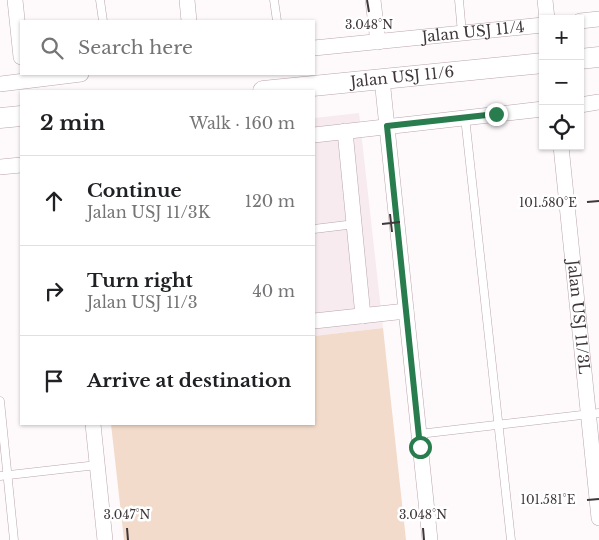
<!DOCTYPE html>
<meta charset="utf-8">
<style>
body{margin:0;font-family:"Libre Baskerville",serif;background:#f2f2f2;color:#202124}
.controls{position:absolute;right:15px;top:15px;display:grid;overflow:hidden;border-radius:0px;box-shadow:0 1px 4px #0004}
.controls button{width:45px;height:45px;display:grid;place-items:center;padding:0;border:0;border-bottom:1px solid #e0e0e0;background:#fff;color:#202124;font:25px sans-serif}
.stop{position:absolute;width:15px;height:15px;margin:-11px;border:4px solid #287c4e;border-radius:50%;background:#fff}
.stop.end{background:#287c4e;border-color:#fff;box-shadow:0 1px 5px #0008}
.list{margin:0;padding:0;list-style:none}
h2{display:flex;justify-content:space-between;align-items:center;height:65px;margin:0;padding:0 20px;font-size:21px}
h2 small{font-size:16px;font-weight:400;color:#757577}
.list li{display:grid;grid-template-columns:32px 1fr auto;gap:15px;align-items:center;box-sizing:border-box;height:90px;padding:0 20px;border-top:1px solid #e0e0e0}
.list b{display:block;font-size:19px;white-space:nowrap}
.list p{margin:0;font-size:16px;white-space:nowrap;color:#757577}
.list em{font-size:16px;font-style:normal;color:#757577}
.icon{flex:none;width:28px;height:28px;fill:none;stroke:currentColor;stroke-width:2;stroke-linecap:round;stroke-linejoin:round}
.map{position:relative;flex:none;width:599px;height:540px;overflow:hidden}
.search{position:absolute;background:#fff;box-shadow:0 1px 4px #0004;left:20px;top:20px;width:295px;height:55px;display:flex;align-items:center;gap:12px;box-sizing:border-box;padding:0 18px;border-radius:0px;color:#757577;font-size:19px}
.panel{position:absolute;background:#fff;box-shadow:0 1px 4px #0004;left:20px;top:90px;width:295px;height:335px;border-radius:0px}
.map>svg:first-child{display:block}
.built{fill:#f7ebef}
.green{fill:#f2dbca}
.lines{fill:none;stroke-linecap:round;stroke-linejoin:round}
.service-casing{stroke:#baa6ad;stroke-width:9}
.minor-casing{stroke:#baa6ad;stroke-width:16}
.tertiary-casing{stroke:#baa6ad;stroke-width:21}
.service{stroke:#fff;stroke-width:8}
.minor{stroke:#fff;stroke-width:15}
.tertiary{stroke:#fff;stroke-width:20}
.route{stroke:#287c4e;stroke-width:6}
.ticks{fill:none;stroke:#40373a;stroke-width:2}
.labels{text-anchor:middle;stroke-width:5;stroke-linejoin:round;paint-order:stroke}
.street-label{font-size:15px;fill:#40373a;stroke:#fff}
.ticks-label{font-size:12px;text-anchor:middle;fill:#40373a;stroke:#fff;stroke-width:5;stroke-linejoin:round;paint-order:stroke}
</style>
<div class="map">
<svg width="599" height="540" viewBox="0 0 599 540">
<rect width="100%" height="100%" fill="#fefafb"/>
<!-- built -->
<path class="built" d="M 359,113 L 383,328 L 314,336 L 314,118 Z"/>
<!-- green -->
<path class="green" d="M 383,328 L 406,540 L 124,540 L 111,424 L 314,424 L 314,336 Z"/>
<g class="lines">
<defs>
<g id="service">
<path d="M 100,0 L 103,21"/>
<path d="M 274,0 L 277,21"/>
<path d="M 459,0 L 462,33"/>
<path d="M 465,117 L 511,540"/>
<path d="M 314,229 L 355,224"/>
<path d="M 0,401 L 14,540"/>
<path d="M 419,434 L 599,413"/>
<path d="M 0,476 L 97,465"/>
</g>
<g id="minor">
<path d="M 15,0 L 21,57"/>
<path d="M 187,0 L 189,21"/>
<path d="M 373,0 L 378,42"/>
<path d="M 545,0 L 547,19"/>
<path d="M 580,21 L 599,19"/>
<path id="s1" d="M 314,48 L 543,25"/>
<path d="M 382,79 L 430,540"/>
<path d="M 0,84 L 81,74"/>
<path d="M 580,105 L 599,102"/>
<path d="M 345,131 L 363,316"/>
<path d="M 314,135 L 543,109"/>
<path id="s2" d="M 561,146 L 599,518"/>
<path d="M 0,167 L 21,165"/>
<path d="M 314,321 L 406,311"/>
<path d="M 93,424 L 105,540"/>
</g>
<g id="tertiary">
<path d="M 580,59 L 599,57"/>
<path id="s3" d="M 263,91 L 543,63"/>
<path d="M 0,118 L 21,116"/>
</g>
</defs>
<!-- service casing -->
<use href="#service" class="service-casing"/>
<!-- minor casing -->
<use href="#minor" class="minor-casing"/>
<!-- tertiary casing -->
<use href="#tertiary" class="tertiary-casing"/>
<!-- service -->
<use href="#service" class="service"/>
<!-- minor -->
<use href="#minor" class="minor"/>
<!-- tertiary -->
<use href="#tertiary" class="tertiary"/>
</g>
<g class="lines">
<!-- route -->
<path class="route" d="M 420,447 L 387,126 L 496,114"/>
</g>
<!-- ticks -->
<path class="ticks" d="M 367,0 L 369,12M 587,202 L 599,201M 390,214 L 392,232M 382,224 L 400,222M 587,500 L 599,499M 127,528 L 128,540M 423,528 L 424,540"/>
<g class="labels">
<!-- street labels -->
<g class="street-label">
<text dy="5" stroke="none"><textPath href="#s1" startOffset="160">Jalan USJ 11/4</textPath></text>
<text dy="5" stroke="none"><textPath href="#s3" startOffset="140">Jalan USJ 11/6</textPath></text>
<text dy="5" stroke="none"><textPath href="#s2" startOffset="172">Jalan USJ 11/3L</textPath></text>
</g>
</g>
<g class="ticks-label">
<text x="369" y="29">3.048°N</text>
<text x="548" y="207">101.580°E</text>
<text x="548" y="504">101.581°E</text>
<text x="127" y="519">3.047°N</text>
<text x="423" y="519">3.048°N</text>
</g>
</svg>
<div class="controls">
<button>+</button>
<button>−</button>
<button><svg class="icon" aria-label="locate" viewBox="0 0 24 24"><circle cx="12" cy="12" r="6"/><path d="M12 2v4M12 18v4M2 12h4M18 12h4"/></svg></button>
</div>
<div class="stop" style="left:420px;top:447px"></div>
<div class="stop end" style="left:496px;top:114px"></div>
<div class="search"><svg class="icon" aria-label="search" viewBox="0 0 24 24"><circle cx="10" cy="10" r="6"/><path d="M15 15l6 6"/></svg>Search here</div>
<section class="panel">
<h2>2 min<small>Walk · 160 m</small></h2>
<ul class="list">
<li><svg class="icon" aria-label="ahead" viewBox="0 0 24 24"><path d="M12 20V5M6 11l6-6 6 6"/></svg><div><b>Continue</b><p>Jalan USJ 11/3K</p></div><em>120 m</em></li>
<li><svg class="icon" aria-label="right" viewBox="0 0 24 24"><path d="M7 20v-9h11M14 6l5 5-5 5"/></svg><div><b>Turn right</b><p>Jalan USJ 11/3</p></div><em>40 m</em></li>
<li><svg class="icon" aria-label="arrive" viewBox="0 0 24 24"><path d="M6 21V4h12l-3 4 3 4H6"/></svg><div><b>Arrive at destination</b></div></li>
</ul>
</section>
</div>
